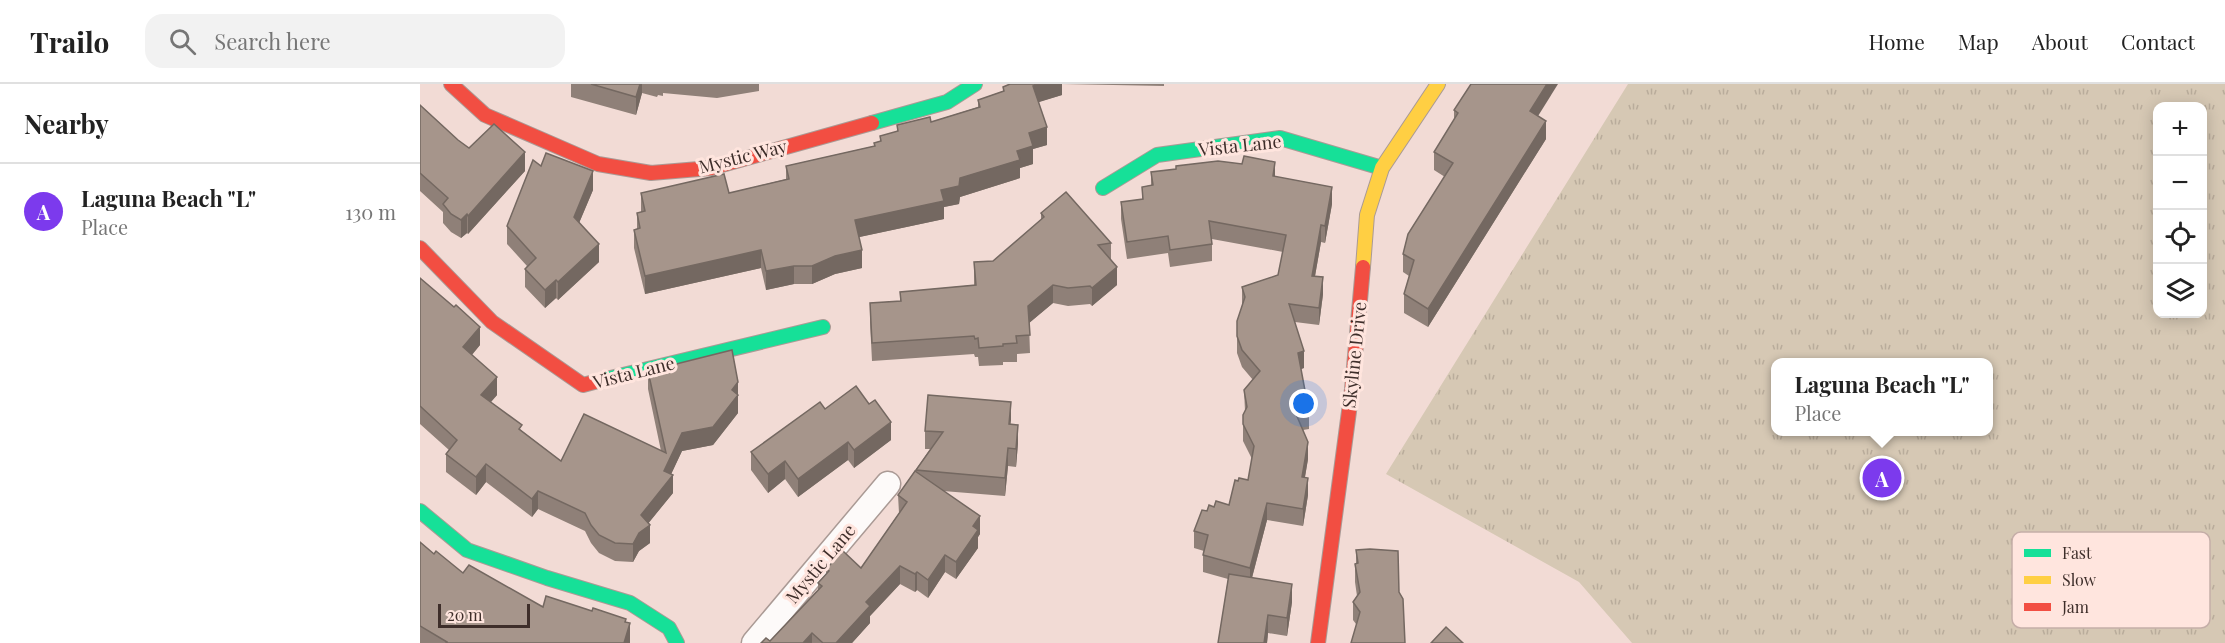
<!DOCTYPE html>
<meta charset="utf-8">
<style>
body{margin:0;font-family:"Playfair Display",serif;background:#f2f2f2;color:#222}
.controls{position:absolute;right:18px;top:18px;display:grid;overflow:hidden;border-radius:12px;box-shadow:0 3px 15px #0003}
.controls button{width:54px;height:54px;display:grid;place-items:center;padding:0;border:0;border-bottom:2px solid #e0e0e0;background:#fff;color:#222;font:30px sans-serif}
.scale{position:absolute;left:18px;bottom:15px;width:92px;box-sizing:border-box;padding-left:6px;border:3px solid #3e2e2a;border-top:0;font-size:16px;line-height:21px;white-space:nowrap;color:#3e2e2a;-webkit-text-stroke:4px #ffe5de;paint-order:stroke}
.you{position:absolute;left:884px;top:320px;width:21px;height:21px;margin:-15px;border:4px solid #fff;border-radius:50%;background:#1a73e8;box-shadow:0 0 0 9px #1a73e833}
.badge{display:grid;place-items:center;width:39px;height:39px;border-radius:50%;background:#7c3aed;color:#fff;font-size:20px;font-weight:700}
.pin{position:absolute;translate:-50% -50%;border:3px solid #fff;box-shadow:0 2px 6px #0006}
.popup{position:absolute;left:1351px;top:274px;width:222px;height:78px;box-sizing:border-box;display:grid;place-content:center;border-radius:12px;background:#fff;filter:drop-shadow(0 2px 4px #0005);font-size:20px;white-space:nowrap;color:#767676}
.popup b{font-size:22px;color:#222}
.popup::after{content:'';position:absolute;left:50%;top:100%;margin-left:-12px;border:12px solid transparent;border-top-color:#fff}
.list{margin:0;padding:0;list-style:none}
h2{display:flex;justify-content:space-between;align-items:center;height:78px;margin:0;padding:0 24px;font-size:26px}
h2 small{font-size:20px;font-weight:400;color:#767676}
.list li{display:grid;grid-template-columns:39px 1fr auto;gap:18px;align-items:center;box-sizing:border-box;height:96px;padding:0 24px;border-top:2px solid #e0e0e0}
.list b{display:block;font-size:22px;white-space:nowrap}
.list p{margin:0;font-size:20px;white-space:nowrap;color:#767676}
.list em{font-size:20px;font-style:normal;color:#767676}
.icon{flex:none;width:33px;height:33px;fill:none;stroke:currentColor;stroke-width:2;stroke-linecap:round;stroke-linejoin:round}
.map{position:relative;flex:none;width:1805px;height:559px;overflow:hidden}
header{display:flex;align-items:center;gap:36px;box-sizing:border-box;height:84px;padding:0 30px;background:#fff;border-bottom:2px solid #e0e0e0}
header strong{font-size:28px}
nav{display:flex;gap:33px;margin-inline-start:auto;font-size:21px}
.search{width:420px;height:54px;background:#f2f2f2;display:flex;align-items:center;gap:15px;box-sizing:border-box;padding:0 21px;border-radius:18px;color:#767676;font-size:22px}
main{display:flex}
aside{flex:1;background:#fff}
.map>svg:first-child{display:block}
.grass{fill:url(#grass-tufts);fill-rule:evenodd}
.lines{fill:none;stroke-linecap:round;stroke-linejoin:round}
.street-casing{stroke:#aa9a95;stroke-width:27}
.fast-casing{stroke:#aa9a95;stroke-width:16}
.slow-casing{stroke:#aa9a95;stroke-width:16}
.jam-casing{stroke:#aa9a95;stroke-width:16}
.street{stroke:#fdfaf9;stroke-width:24}
.fast{stroke:#16e098;stroke-width:14}
.slow{stroke:#ffcf43;stroke-width:14}
.jam{stroke:#f24e42;stroke-width:14}
.wall{fill:#8f8078}
.shaded-wall{fill:#746861}
.building{fill:#a6958b;stroke:#746861;stroke-width:1.5}
.labels{text-anchor:middle;stroke-width:6;stroke-linejoin:round;paint-order:stroke}
.street-label{font-size:18px;fill:#3e2e2a;stroke:#ffe5de}
.key{fill:#ffe5de;stroke:#c5aea8;stroke-width:1.5}
.key-label{font-size:16px;fill:#3e2e2a}
</style>
<header>
<strong>Trailo</strong>
<div class="search"><svg class="icon" aria-label="search" viewBox="0 0 24 24"><circle cx="10" cy="10" r="6"/><path d="M15 15l6 6"/></svg>Search here</div>
<nav><a>Home</a><a>Map</a><a>About</a><a>Contact</a></nav>
</header>
<main>
<aside>
<h2>Nearby<small></small></h2>
<ul class="list">
<li><span class="badge">A</span><div><b>Laguna Beach &quot;L&quot;</b><p>Place</p></div><em>130 m</em></li>
</ul>
</aside>
<div class="map">
<svg width="1805" height="559" viewBox="0 0 1805 559">
<defs>
<pattern id="grass-tufts" width="24" height="20" patternUnits="userSpaceOnUse" patternTransform="scale(1.5)"><rect width="24" height="20" fill="#d6c8b4"/><path d="M3 7l-1-3M5 7V3M7 7l1-3M15 17l-1-3M17 17v-4M19 17l1-3" fill="none" stroke="#b9ac9b"/></pattern>
</defs>
<rect width="100%" height="100%" fill="#f2dbd5"/>
<!-- grass -->
<path class="grass" d="M 1208,0 L 1805,0 L 1805,559 L 1212,559 L 1159,498 L 966,390 ZM 1738,22 L 1782,22 L 1782,230 L 1738,230 ZM 1356,278 L 1568,278 L 1568,348 L 1356,348 Z"/>
<g class="lines">
<defs>
<path id="street" d="M 334,559 L 468,400"/>
<g id="fast">
<path d="M 452,39 L 527,18 L 555,0"/>
<path d="M 683,104 L 737,71 L 860,54 L 962,84"/>
<path d="M 178,297 L 403,243"/>
<path d="M 0,427 L 47,466 L 127,494 L 210,519 L 249,544 L 257,559"/>
</g>
<path id="slow" d="M 943,183 L 947,131 L 962,84 L 1018,0"/>
<g id="jam">
<path d="M 31,0 L 65,31 L 178,80 L 231,89 L 291,84 L 452,39"/>
<path d="M 0,164 L 72,238 L 163,301 L 178,297"/>
<path d="M 898,559 L 932,305 L 943,183"/>
</g>
</defs>
<!-- street casing -->
<use href="#street" class="street-casing"/>
<!-- fast casing -->
<use href="#fast" class="fast-casing"/>
<!-- slow casing -->
<use href="#slow" class="slow-casing"/>
<!-- jam casing -->
<use href="#jam" class="jam-casing"/>
<!-- street -->
<use href="#street" class="street"/>
<!-- fast -->
<use href="#fast" class="fast"/>
<!-- slow -->
<use href="#slow" class="slow"/>
<!-- jam -->
<use href="#jam" class="jam"/>
</g>
<!-- wall -->
<g class="wall">
<path d="M 151,0 L 339,0 L 339,7 L 297,14 L 243,9 L 243,12 L 238,11 L 237,13 L 222,9 L 216,31 L 151,13 Z"/>
<path d="M 590,0 L 744,0 L 744,2 L 642,0 L 642,11 L 618,18 L 627,61 L 613,65 L 613,80 L 600,84 L 600,94 L 540,113 L 539,120 L 524,123 L 524,135 L 439,153 L 442,184 L 415,190 L 392,200 L 374,200 L 346,206 L 341,184 L 225,210 L 214,164 L 214,146 L 217,145 L 217,129 L 221,128 L 221,109 L 309,109 L 366,95 L 366,82 L 454,62 L 454,59 L 460,57 L 460,52 L 477,48 L 477,41 L 511,38 L 558,23 L 558,16 L 583,7 L 583,3 Z"/>
<path d="M 0,21 L 38,56 L 49,64 L 105,87 L 48,150 L 47,149 L 41,154 L 31,148 L 23,139 L 23,128 L 0,107 Z"/>
<path d="M 1034,26 L 1118,32 L 1126,55 L 1008,243 L 984,229 L 984,210 L 989,192 L 983,188 L 983,170 L 1025,93 L 1014,86 L 1014,68 L 1034,37 Z"/>
<path d="M 121,82 L 173,106 L 159,139 L 179,178 L 138,216 L 136,214 L 125,224 L 105,203 L 105,185 L 107,182 L 87,160 L 87,142 Z"/>
<path d="M 731,88 L 855,93 L 912,120 L 905,159 L 901,158 L 895,192 L 903,210 L 899,241 L 875,238 L 884,284 L 881,285 L 889,328 L 889,345 L 883,346 L 888,375 L 885,393 L 888,411 L 883,442 L 847,436 L 832,494 L 872,518 L 867,552 L 848,549 L 847,559 L 798,559 L 808,495 L 783,488 L 783,471 L 784,467 L 774,464 L 774,447 L 787,427 L 794,423 L 809,421 L 818,397 L 828,396 L 832,375 L 823,357 L 823,331 L 825,327 L 824,306 L 833,296 L 822,283 L 817,269 L 817,237 L 822,222 L 822,203 L 858,191 L 863,168 L 792,155 L 792,177 L 750,183 L 748,169 L 707,175 L 701,135 L 701,118 L 722,115 L 722,103 L 731,101 Z"/>
<path d="M 621,129 L 691,159 L 691,175 L 697,201 L 672,222 L 670,220 L 648,222 L 633,219 L 609,239 L 610,269 L 597,270 L 597,278 L 583,278 L 583,281 L 559,282 L 558,273 L 555,273 L 554,270 L 452,277 L 450,238 L 450,219 L 480,217 L 480,208 L 554,201 L 554,178 L 573,177 L 621,136 Z"/>
<path d="M 0,194 L 60,261 L 52,271 L 77,311 L 71,318 L 102,347 L 141,377 L 241,367 L 228,305 L 228,287 L 318,298 L 318,329 L 293,361 L 262,367 L 251,390 L 253,409 L 228,439 L 230,459 L 219,467 L 213,478 L 195,477 L 179,469 L 171,459 L 165,447 L 118,425 L 112,433 L 66,398 L 56,411 L 26,388 L 26,370 L 29,366 L 0,340 Z"/>
<path d="M 405,325 L 471,356 L 434,384 L 428,376 L 378,413 L 365,395 L 348,409 L 331,386 L 331,368 Z"/>
<path d="M 591,340 L 598,359 L 596,383 L 588,382 L 585,412 L 523,407 L 560,450 L 558,453 L 558,464 L 536,495 L 525,488 L 508,514 L 497,506 L 495,508 L 480,500 L 450,532 L 450,539 L 432,559 L 341,559 L 350,557 L 398,506 L 398,499 L 406,490 L 406,485 L 441,484 L 479,429 L 478,411 L 510,365 L 505,365 L 505,347 Z"/>
<path d="M 0,458 L 14,470 L 43,489 L 123,523 L 206,538 L 210,559 L 0,559 Z"/>
<path d="M 936,466 L 978,467 L 936,540 L 933,536 L 933,518 L 937,512 L 935,498 L 935,480 L 936,480 Z"/>
</g>
<!-- shaded-wall -->
<g class="shaded-wall">
<path d="M 220,0 L 222,0 L 222,9 L 216,31 L 216,13 Z"/>
<path d="M 619,0 L 642,0 L 642,11 L 613,20 L 613,2 Z"/>
<path d="M 1127,0 L 1138,0 L 1110,45 L 1110,27 Z"/>
<path d="M 1126,37 L 1126,55 L 1008,243 L 1008,225 Z"/>
<path d="M 627,43 L 627,61 L 613,65 L 613,80 L 600,84 L 600,94 L 540,113 L 539,120 L 524,123 L 524,135 L 435,154 L 435,136 L 521,106 L 540,94 L 597,67 L 609,49 Z"/>
<path d="M 105,68 L 105,87 L 48,150 L 48,132 Z"/>
<path d="M 855,78 L 855,95 L 853,92 Z"/>
<path d="M 173,87 L 173,106 L 154,151 L 154,133 Z"/>
<path d="M 912,103 L 912,120 L 905,159 L 905,142 Z"/>
<path d="M 47,130 L 47,149 L 41,154 L 41,136 Z"/>
<path d="M 901,141 L 901,158 L 892,209 L 892,192 Z"/>
<path d="M 179,160 L 179,178 L 138,216 L 138,198 Z"/>
<path d="M 341,166 L 341,184 L 225,210 L 225,192 Z"/>
<path d="M 442,166 L 442,184 L 415,190 L 392,200 L 392,182 L 415,172 Z"/>
<path d="M 374,182 L 374,200 L 346,206 L 346,187 Z"/>
<path d="M 697,183 L 697,201 L 672,222 L 672,204 Z"/>
<path d="M 903,193 L 903,210 L 899,241 L 899,224 Z"/>
<path d="M 136,196 L 136,214 L 125,224 L 125,206 Z"/>
<path d="M 633,201 L 633,219 L 608,240 L 608,222 Z"/>
<path d="M 60,243 L 60,261 L 43,281 L 43,263 Z"/>
<path d="M 884,267 L 884,284 L 878,286 L 878,269 Z"/>
<path d="M 77,293 L 77,311 L 61,329 L 61,311 Z"/>
<path d="M 318,298 L 318,329 L 293,361 L 262,367 L 248,397 L 253,391 L 253,409 L 223,446 L 230,441 L 230,459 L 219,467 L 213,478 L 213,460 L 221,431 L 244,387 L 262,349 L 312,306 Z"/>
<path d="M 591,318 L 591,336 L 589,358 L 589,340 Z"/>
<path d="M 471,338 L 471,356 L 434,384 L 434,366 Z"/>
<path d="M 598,341 L 598,359 L 596,383 L 596,365 Z"/>
<path d="M 428,358 L 428,376 L 378,413 L 378,395 Z"/>
<path d="M 888,358 L 888,375 L 882,410 L 882,393 Z"/>
<path d="M 588,364 L 588,382 L 585,412 L 585,394 Z"/>
<path d="M 365,377 L 365,395 L 348,409 L 348,390 Z"/>
<path d="M 66,380 L 66,398 L 56,411 L 56,393 Z"/>
<path d="M 888,394 L 888,411 L 883,442 L 883,425 Z"/>
<path d="M 118,407 L 118,425 L 112,433 L 112,415 Z"/>
<path d="M 847,419 L 847,436 L 830,501 L 830,484 Z"/>
<path d="M 560,432 L 560,450 L 558,453 L 558,464 L 536,495 L 536,478 L 553,442 Z"/>
<path d="M 525,471 L 525,488 L 508,514 L 508,496 Z"/>
<path d="M 480,482 L 480,500 L 450,532 L 450,539 L 432,559 L 416,559 L 446,518 Z"/>
<path d="M 497,488 L 497,506 L 495,508 L 495,490 Z"/>
<path d="M 872,500 L 872,518 L 867,552 L 867,534 Z"/>
<path d="M 848,531 L 848,549 L 847,559 L 844,559 Z"/>
<path d="M 210,539 L 210,559 L 204,559 Z"/>
<path d="M 392,549 L 392,559 L 383,559 Z"/>
</g>
<!-- building -->
<g class="building">
<path d="M 171,0 L 220,0 L 216,13 Z"/>
<path d="M 590,0 L 619,0 L 613,2 L 627,43 L 609,49 L 613,62 L 597,67 L 600,76 L 540,94 L 539,102 L 521,106 L 524,117 L 435,136 L 442,166 L 415,172 L 392,182 L 374,182 L 346,187 L 341,166 L 225,192 L 214,146 L 220,144 L 217,129 L 225,127 L 221,109 L 304,90 L 309,109 L 369,95 L 366,82 L 455,62 L 454,59 L 461,57 L 460,52 L 478,47 L 477,41 L 510,33 L 511,38 L 560,23 L 558,16 L 584,7 L 583,3 Z"/>
<path d="M 1051,0 L 1127,0 L 1110,27 L 1126,37 L 1008,225 L 984,210 L 994,176 L 983,170 L 988,150 L 1033,79 L 1014,68 L 1038,29 L 1034,26 Z"/>
<path d="M 0,21 L 38,56 L 49,64 L 74,40 L 105,68 L 48,132 L 47,130 L 41,136 L 31,130 L 23,120 L 28,114 L 0,89 Z"/>
<path d="M 126,69 L 173,87 L 154,133 L 179,160 L 138,198 L 136,196 L 125,206 L 105,185 L 116,174 L 87,142 L 113,76 L 121,82 Z"/>
<path d="M 824,72 L 855,78 L 853,92 L 912,103 L 905,142 L 901,141 L 892,192 L 903,193 L 899,224 L 869,220 L 884,267 L 878,269 L 889,328 L 876,330 L 888,358 L 882,393 L 888,394 L 883,425 L 847,419 L 830,484 L 783,471 L 788,451 L 774,447 L 782,426 L 787,427 L 789,421 L 794,423 L 796,417 L 809,421 L 815,396 L 818,397 L 819,394 L 828,396 L 834,362 L 823,340 L 823,331 L 827,323 L 824,306 L 840,287 L 822,266 L 817,252 L 817,237 L 825,213 L 822,203 L 858,191 L 866,151 L 789,137 L 792,160 L 750,166 L 748,152 L 707,158 L 701,118 L 723,115 L 722,103 L 733,101 L 731,88 L 756,85 L 756,82 L 798,77 L 822,80 Z"/>
<path d="M 646,108 L 691,159 L 678,161 L 697,183 L 672,204 L 670,202 L 648,204 L 633,201 L 608,222 L 610,251 L 596,252 L 597,259 L 583,260 L 583,262 L 559,264 L 558,254 L 555,255 L 554,252 L 452,259 L 450,219 L 481,217 L 480,208 L 556,201 L 554,178 L 573,177 L 624,133 L 621,129 Z"/>
<path d="M 0,194 L 34,223 L 36,221 L 60,243 L 43,263 L 77,293 L 61,311 L 102,341 L 99,345 L 141,377 L 164,330 L 246,369 L 228,287 L 312,266 L 318,298 L 312,306 L 318,311 L 293,343 L 262,349 L 244,387 L 253,391 L 221,431 L 230,441 L 219,449 L 213,460 L 195,459 L 179,451 L 171,441 L 165,429 L 118,407 L 112,415 L 66,380 L 56,393 L 26,370 L 37,356 L 0,322 Z"/>
<path d="M 436,302 L 449,320 L 455,316 L 471,338 L 434,366 L 428,358 L 378,395 L 365,377 L 348,390 L 331,368 L 400,318 L 405,325 Z"/>
<path d="M 508,311 L 591,318 L 589,340 L 598,341 L 596,365 L 588,364 L 585,394 L 496,386 L 523,348 L 505,347 Z"/>
<path d="M 495,387 L 560,432 L 553,442 L 558,446 L 536,478 L 525,471 L 508,496 L 497,488 L 495,490 L 480,482 L 446,518 L 450,522 L 416,559 L 403,559 L 392,549 L 383,559 L 341,559 L 346,554 L 350,557 L 402,502 L 398,499 L 409,487 L 406,485 L 423,467 L 441,484 L 487,418 L 478,411 Z"/>
<path d="M 0,458 L 14,470 L 16,467 L 43,489 L 49,481 L 123,523 L 126,512 L 172,527 L 173,524 L 206,535 L 205,538 L 210,539 L 204,559 L 26,559 L 27,558 L 0,542 Z"/>
<path d="M 950,465 L 978,467 L 979,508 L 983,515 L 985,559 L 931,559 L 940,528 L 933,518 L 940,508 L 935,480 L 938,479 L 936,466 Z"/>
<path d="M 809,490 L 872,500 L 867,534 L 848,531 L 844,559 L 798,559 Z"/>
<path d="M 1026,543 L 1043,559 L 1011,559 Z"/>
</g>
<g class="labels">
<!-- street labels -->
<g class="street-label">
<text transform="translate(820 62) rotate(-6)" y="6">Vista Lane</text>
<text transform="translate(323 73) rotate(-14)" y="6">Mystic Way</text>
<text transform="translate(935 271) rotate(-84)" y="6">Skyline Drive</text>
<text transform="translate(214 289) rotate(-14)" y="6">Vista Lane</text>
<text transform="translate(401 480) rotate(-50)" y="6">Mystic Lane</text>
</g>
</g>
<!-- legend -->
<rect x="1592" y="448" width="198" height="96" rx="9" class="key"/>
<rect x="1604" y="465" width="27" height="8" fill="#16e098"/>
<rect x="1604" y="492" width="27" height="8" fill="#ffcf43"/>
<rect x="1604" y="519" width="27" height="8" fill="#f24e42"/>
<g class="key-label">
<text x="1642" y="475">Fast</text>
<text x="1642" y="502">Slow</text>
<text x="1642" y="529">Jam</text>
</g>
</svg>
<div class="controls">
<button>+</button>
<button>−</button>
<button><svg class="icon" aria-label="locate" viewBox="0 0 24 24"><circle cx="12" cy="12" r="6"/><path d="M12 2v4M12 18v4M2 12h4M18 12h4"/></svg></button>
<button><svg class="icon" aria-label="layers" viewBox="0 0 24 24"><path d="M12 4l9 5-9 5-9-5zM3 14l9 5 9-5"/></svg></button>
</div>
<div class="scale">20 m</div>
<div class="you"></div>
<div class="pin badge" style="left:1462px;top:394px">A</div>
<div class="popup"><b>Laguna Beach &quot;L&quot;</b>Place</div>
</div>
</main>
